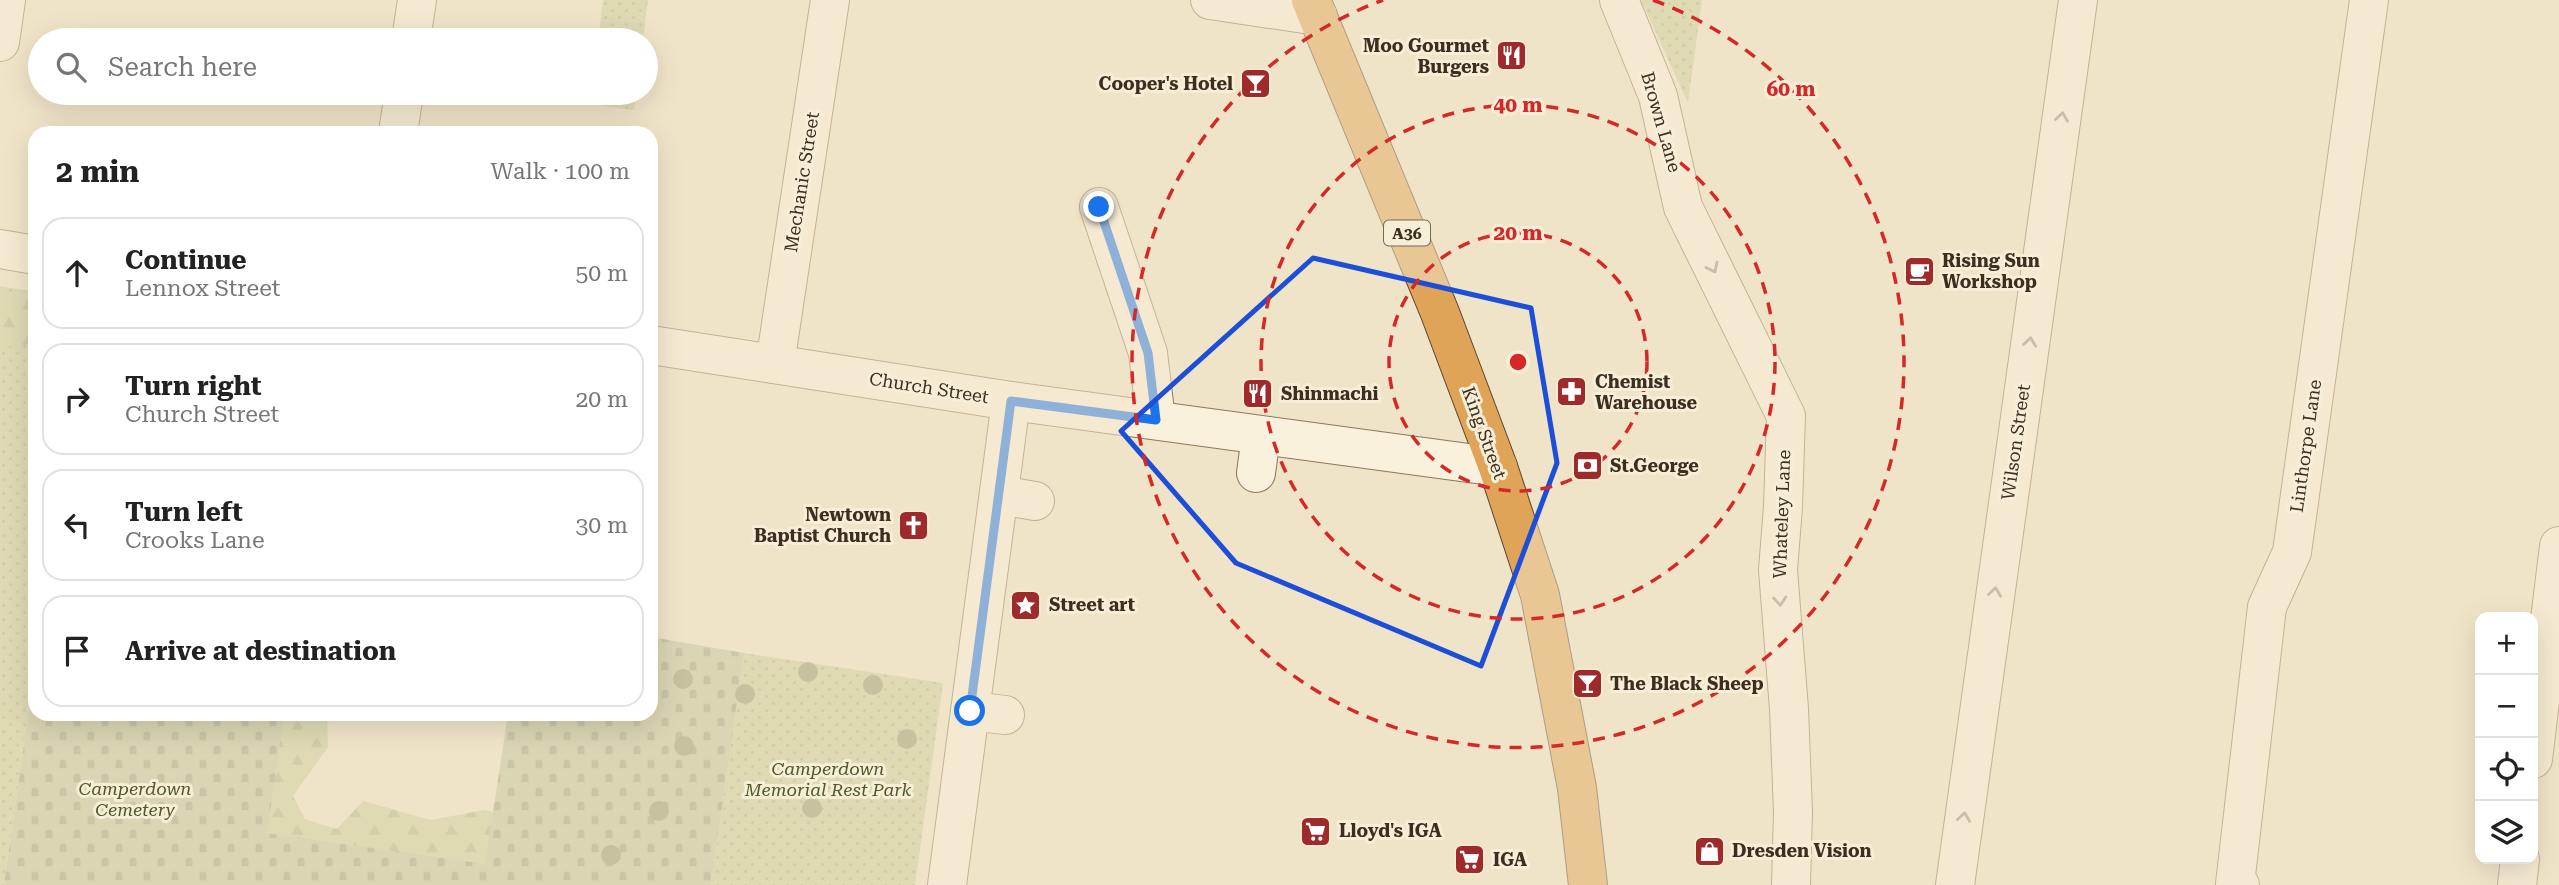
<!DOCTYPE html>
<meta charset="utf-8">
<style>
body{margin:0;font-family:"Roboto Serif",serif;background:#f2f2f2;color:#222}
.controls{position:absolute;right:21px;bottom:21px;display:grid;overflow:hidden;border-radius:14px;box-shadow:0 7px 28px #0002}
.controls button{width:63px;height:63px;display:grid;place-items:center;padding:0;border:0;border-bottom:2px solid #e0e0e0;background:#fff;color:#222;font:35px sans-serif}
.stop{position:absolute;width:21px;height:21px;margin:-16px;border:5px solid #1a73e8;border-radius:50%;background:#fff}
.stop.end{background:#1a73e8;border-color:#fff;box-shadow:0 2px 7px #0008}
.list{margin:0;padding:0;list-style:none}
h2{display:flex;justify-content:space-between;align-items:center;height:91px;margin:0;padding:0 28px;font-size:30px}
h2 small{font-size:23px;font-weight:400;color:#767676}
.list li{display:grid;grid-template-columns:46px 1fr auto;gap:21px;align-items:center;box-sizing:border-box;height:112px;margin:0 14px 14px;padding:0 14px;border:2px solid #e0e0e0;border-radius:21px}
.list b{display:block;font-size:26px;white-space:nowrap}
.list p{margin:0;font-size:23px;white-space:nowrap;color:#767676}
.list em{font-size:23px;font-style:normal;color:#767676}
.icon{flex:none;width:38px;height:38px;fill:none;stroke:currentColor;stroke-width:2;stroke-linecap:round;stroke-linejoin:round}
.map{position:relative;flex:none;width:2559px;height:885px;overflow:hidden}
.search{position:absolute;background:#fff;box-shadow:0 7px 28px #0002;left:28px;top:28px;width:630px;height:77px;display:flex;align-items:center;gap:18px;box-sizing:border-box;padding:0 24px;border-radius:38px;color:#767676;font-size:26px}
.panel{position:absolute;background:#fff;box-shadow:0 7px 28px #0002;left:28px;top:126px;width:630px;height:595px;border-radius:21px}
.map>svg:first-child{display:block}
.grass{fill:url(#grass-dots)}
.forest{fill:url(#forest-firs)}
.cemetery{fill:url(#cemetery-stones)}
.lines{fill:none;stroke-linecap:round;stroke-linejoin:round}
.minor-casing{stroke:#8d765c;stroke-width:40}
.highway-casing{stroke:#5b4430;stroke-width:40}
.minor{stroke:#faf1dc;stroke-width:38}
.highway{stroke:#e0a458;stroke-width:38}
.tree{fill:#96986f}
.oneway{stroke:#9c907e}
.route{stroke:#1a73e8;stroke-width:9}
.marked{fill:none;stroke:#1d4ed8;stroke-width:5;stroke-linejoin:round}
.ring{fill:none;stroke:#d62828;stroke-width:3.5;stroke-dasharray:12 9}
.labels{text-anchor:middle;stroke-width:6;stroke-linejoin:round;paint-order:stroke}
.shield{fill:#f7eed8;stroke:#756857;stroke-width:2}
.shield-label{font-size:16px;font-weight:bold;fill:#3d2e20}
.poi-label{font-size:18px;font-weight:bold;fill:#3d2e20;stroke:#f7eed8;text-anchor:start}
.street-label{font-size:18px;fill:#3d2e20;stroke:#f7eed8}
.park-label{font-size:18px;font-style:italic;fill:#4d5a26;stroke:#f7eed8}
.centre{fill:#d62828;stroke:#f7eed8;stroke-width:3.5}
.ring-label{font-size:21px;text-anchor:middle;font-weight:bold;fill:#d62828;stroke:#f7eed8;stroke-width:6;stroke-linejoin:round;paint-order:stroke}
</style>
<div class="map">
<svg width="2559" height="885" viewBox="0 0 2559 885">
<defs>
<pattern id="grass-dots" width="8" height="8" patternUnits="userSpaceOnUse" patternTransform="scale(1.75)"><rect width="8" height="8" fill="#c9cf9b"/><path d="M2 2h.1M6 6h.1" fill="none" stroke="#aeb285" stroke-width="1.8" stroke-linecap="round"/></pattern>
<pattern id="forest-firs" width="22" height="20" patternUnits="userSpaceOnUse" patternTransform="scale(1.75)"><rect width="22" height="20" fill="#c9cf9b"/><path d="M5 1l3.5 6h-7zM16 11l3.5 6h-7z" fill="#aeb285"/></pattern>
<pattern id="cemetery-stones" width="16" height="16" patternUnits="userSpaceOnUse" patternTransform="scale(1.75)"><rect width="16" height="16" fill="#bfc49a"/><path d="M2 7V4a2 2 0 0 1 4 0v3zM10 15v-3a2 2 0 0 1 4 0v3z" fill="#9ca07d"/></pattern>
</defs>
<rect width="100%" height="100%" fill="#f0e4c8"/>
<!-- grass -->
<g class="grass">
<path d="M 603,0 L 648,0 L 643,40 L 598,40 Z"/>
<path d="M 1641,0 L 1702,0 L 1688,103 Z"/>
<path d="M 591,93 L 636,93 L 634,110 L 590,104 Z"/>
<path d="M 0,286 L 35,292 L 35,665 L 4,885 L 0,885 Z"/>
<path d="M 744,653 L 943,683 L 915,885 L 711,885 Z"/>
</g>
<!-- forest -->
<g class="forest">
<path d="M 35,289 L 35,369 L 33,344 L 5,347 L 0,344 L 0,297 Z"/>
<path d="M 218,714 L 327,714 L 328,747 L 293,796 L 305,819 L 337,829 L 363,801 L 431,820 L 484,810 L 554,825 L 550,885 L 211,885 Z"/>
</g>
<!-- cemetery -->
<path class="cemetery" d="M 651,637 L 744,653 L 711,885 L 4,885 L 35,665 L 35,714 L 284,714 L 267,833 L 485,864 L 508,714 L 651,714 Z"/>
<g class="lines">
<defs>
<g id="minor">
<path d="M 1210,0 L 1318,16"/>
<path d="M 1619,0 L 1658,96 L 1683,207 L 1786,416 L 1783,507 L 1778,570 L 1789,709 L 1793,812 L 1791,885"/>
<path d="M 411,40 L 417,0"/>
<path d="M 0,42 L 6,0"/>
<path d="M 398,133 L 404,93"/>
<path d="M 1099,207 L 1148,353 L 1156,420"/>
<path d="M 0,249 L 35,255"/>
<path d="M 651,345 L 1011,401 L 1498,467"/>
<path d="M 775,364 L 830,0"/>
<path d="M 1256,473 L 1261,436"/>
<path d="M 999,495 L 1035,501"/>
<path d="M 970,711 L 1005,715"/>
<path d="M 2533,759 L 2559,546"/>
<path d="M 947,885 L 1011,401"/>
<path d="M 1955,885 L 2078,0"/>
<path d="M 2240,885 L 2235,884 L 2267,607 L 2292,552 L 2369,0"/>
<path d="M 2517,885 L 2520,859"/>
</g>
<path id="highway" d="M 1311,0 L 1440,313 L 1498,467 L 1540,595 L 1577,788 L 1588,885"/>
</defs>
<!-- minor casing -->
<use href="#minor" class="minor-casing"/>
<!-- highway casing -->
<use href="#highway" class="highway-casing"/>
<!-- minor -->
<use href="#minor" class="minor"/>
<!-- highway -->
<use href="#highway" class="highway"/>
</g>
<!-- trees -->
<g class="tree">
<circle cx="808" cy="672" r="10"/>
<circle cx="683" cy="679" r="10"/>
<circle cx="873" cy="685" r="10"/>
<circle cx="745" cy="694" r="10"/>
<circle cx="907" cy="739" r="10"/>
<circle cx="684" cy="746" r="10"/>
<circle cx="812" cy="808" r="10"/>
<circle cx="659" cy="811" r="10"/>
<circle cx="611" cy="855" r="10"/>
</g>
<!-- one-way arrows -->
<defs><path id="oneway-chevron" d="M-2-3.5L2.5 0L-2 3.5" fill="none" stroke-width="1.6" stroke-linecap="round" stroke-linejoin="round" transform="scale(1.75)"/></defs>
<g class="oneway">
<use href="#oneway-chevron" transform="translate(2062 117) rotate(-82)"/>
<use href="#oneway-chevron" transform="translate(1713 268) rotate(64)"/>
<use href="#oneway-chevron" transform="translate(2030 342) rotate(-82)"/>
<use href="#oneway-chevron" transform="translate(1995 592) rotate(-82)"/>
<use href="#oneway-chevron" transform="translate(1780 601) rotate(85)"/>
<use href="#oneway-chevron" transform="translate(1964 817) rotate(-82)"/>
</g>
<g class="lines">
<!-- route -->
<path class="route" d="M 970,711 L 1011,401 L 1156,420 L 1148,353 L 1099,207"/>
</g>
<!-- marked area -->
<path d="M0 0H2559V885H0ZM 1313,258 L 1531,308 L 1557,463 L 1481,666 L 1236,563 L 1121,431 Z" fill="#f0e4c8" fill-opacity=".55" fill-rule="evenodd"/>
<path class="marked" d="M 1313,258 L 1531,308 L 1557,463 L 1481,666 L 1236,563 L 1121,431 Z"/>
<!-- distance rings -->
<g class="ring">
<circle cx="1518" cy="362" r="129"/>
<circle cx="1518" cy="362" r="257"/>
<path d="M1653 0A386 386 0 1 1 1383 0"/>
</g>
<!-- icons -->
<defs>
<symbol id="restaurant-square" viewBox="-11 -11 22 22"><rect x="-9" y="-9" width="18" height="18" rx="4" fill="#9e2a2b" stroke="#f7eed8"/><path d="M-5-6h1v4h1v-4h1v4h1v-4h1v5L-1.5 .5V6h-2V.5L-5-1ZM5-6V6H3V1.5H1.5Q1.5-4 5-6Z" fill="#fff"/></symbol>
<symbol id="bar-square" viewBox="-11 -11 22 22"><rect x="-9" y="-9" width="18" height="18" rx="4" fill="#9e2a2b" stroke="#f7eed8"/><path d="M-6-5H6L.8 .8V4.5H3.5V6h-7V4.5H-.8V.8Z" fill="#fff"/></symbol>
<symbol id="cafe-square" viewBox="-11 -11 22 22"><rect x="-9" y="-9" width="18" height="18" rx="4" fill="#9e2a2b" stroke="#f7eed8"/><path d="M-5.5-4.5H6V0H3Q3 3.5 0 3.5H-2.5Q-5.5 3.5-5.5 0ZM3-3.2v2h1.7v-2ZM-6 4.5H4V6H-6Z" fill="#fff"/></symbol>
<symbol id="pharmacy-square" viewBox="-11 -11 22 22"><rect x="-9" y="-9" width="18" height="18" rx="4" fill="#9e2a2b" stroke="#f7eed8"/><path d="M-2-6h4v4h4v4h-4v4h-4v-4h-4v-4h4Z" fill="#fff"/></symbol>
<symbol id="bank-square" viewBox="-11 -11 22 22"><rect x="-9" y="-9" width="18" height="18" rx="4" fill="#9e2a2b" stroke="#f7eed8"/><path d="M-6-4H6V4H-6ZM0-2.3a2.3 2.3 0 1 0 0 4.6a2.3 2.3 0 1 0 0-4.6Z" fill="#fff"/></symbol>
<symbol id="church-square" viewBox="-11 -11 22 22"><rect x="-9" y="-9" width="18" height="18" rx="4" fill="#9e2a2b" stroke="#f7eed8"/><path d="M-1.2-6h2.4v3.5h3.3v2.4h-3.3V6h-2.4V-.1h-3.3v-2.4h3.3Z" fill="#fff"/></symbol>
<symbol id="sight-square" viewBox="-11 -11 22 22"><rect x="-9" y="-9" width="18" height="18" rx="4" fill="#9e2a2b" stroke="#f7eed8"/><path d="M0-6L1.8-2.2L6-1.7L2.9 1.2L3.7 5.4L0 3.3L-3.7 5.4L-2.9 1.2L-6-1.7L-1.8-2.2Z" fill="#fff"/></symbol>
<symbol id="supermarket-square" viewBox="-11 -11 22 22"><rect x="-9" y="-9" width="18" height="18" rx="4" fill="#9e2a2b" stroke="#f7eed8"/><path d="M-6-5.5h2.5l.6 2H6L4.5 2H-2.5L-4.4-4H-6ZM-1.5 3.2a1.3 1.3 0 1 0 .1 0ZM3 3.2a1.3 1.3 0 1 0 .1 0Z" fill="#fff"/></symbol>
<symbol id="shop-square" viewBox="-11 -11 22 22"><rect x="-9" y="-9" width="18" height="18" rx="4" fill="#9e2a2b" stroke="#f7eed8"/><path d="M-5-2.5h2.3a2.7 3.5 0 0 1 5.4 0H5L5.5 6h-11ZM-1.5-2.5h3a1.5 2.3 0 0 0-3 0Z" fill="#fff"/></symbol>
</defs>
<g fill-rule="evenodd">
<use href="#restaurant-square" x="1494" y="38" width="35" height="35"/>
<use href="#bar-square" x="1238" y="66" width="35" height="35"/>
<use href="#cafe-square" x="1902" y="254" width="35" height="35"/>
<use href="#pharmacy-square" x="1554" y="374" width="35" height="35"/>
<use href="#restaurant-square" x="1240" y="376" width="35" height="35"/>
<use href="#bank-square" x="1570" y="448" width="35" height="35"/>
<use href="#church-square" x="896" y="508" width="35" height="35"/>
<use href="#sight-square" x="1008" y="588" width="35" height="35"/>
<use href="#bar-square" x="1570" y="666" width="35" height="35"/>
<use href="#supermarket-square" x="1298" y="814" width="35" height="35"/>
<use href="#shop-square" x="1692" y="834" width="35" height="35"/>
<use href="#supermarket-square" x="1452" y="842" width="35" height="35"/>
</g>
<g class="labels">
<!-- shield labels -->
<rect class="shield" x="1384" y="220.5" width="46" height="25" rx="5"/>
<g class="shield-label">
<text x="1407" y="239">A36</text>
</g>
<!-- poi labels -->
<g class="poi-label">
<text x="1489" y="52" text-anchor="end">Moo Gourmet<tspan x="1489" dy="21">Burgers</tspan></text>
<text x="1233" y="90" text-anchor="end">Cooper's Hotel</text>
<text x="1942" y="267">Rising Sun<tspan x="1942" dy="21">Workshop</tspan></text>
<text x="1595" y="388">Chemist<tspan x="1595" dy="21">Warehouse</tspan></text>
<text x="1281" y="400">Shinmachi</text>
<text x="1610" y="472">St.George</text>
<text x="891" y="521" text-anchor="end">Newtown<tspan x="891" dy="21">Baptist Church</tspan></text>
<text x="1049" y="611">Street art</text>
<text x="1610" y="690">The Black Sheep</text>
<text x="1339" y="837">Lloyd's IGA</text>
<text x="1732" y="857">Dresden Vision</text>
<text x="1493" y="866">IGA</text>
</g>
<!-- street labels -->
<g class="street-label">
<text transform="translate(1661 122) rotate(74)" y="6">Brown Lane</text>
<text transform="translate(802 182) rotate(-81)" y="6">Mechanic Street</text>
<text transform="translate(929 388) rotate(9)" y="6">Church Street</text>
<text transform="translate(1484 433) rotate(70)" y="6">King Street</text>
<text transform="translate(2016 442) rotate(-82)" y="6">Wilson Street</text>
<text transform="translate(2306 446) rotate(-82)" y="6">Linthorpe Lane</text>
<text transform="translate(1782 514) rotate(-88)" y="6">Whateley Lane</text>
</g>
<!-- park labels -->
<g class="park-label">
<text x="828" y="775">Camperdown<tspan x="828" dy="21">Memorial Rest Park</tspan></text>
<text x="135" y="795">Camperdown<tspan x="135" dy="21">Cemetery</tspan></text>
</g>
</g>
<circle cx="1518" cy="362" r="10" class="centre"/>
<g class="ring-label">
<text x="1791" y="96">60 m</text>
<text x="1518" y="112">40 m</text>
<text x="1518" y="240">20 m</text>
</g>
</svg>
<div class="controls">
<button>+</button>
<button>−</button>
<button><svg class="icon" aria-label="locate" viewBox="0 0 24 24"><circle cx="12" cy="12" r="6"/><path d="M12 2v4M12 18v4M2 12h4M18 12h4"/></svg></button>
<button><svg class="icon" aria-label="layers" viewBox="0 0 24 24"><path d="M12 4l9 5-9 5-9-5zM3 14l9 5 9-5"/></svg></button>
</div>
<div class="stop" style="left:970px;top:711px"></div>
<div class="stop end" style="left:1099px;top:207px"></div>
<div class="search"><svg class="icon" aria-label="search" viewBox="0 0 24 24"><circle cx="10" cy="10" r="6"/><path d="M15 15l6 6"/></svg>Search here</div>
<section class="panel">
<h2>2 min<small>Walk · 100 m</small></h2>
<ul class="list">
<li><svg class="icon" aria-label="ahead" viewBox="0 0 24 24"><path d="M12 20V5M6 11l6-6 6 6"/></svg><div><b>Continue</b><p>Lennox Street</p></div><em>50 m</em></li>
<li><svg class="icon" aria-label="right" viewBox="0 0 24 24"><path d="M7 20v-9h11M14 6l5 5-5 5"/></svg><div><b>Turn right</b><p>Church Street</p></div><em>20 m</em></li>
<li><svg class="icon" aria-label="left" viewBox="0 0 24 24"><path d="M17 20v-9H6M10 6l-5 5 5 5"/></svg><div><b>Turn left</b><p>Crooks Lane</p></div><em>30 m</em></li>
<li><svg class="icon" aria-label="arrive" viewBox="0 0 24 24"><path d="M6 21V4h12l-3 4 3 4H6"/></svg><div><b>Arrive at destination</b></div></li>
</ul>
</section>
</div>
